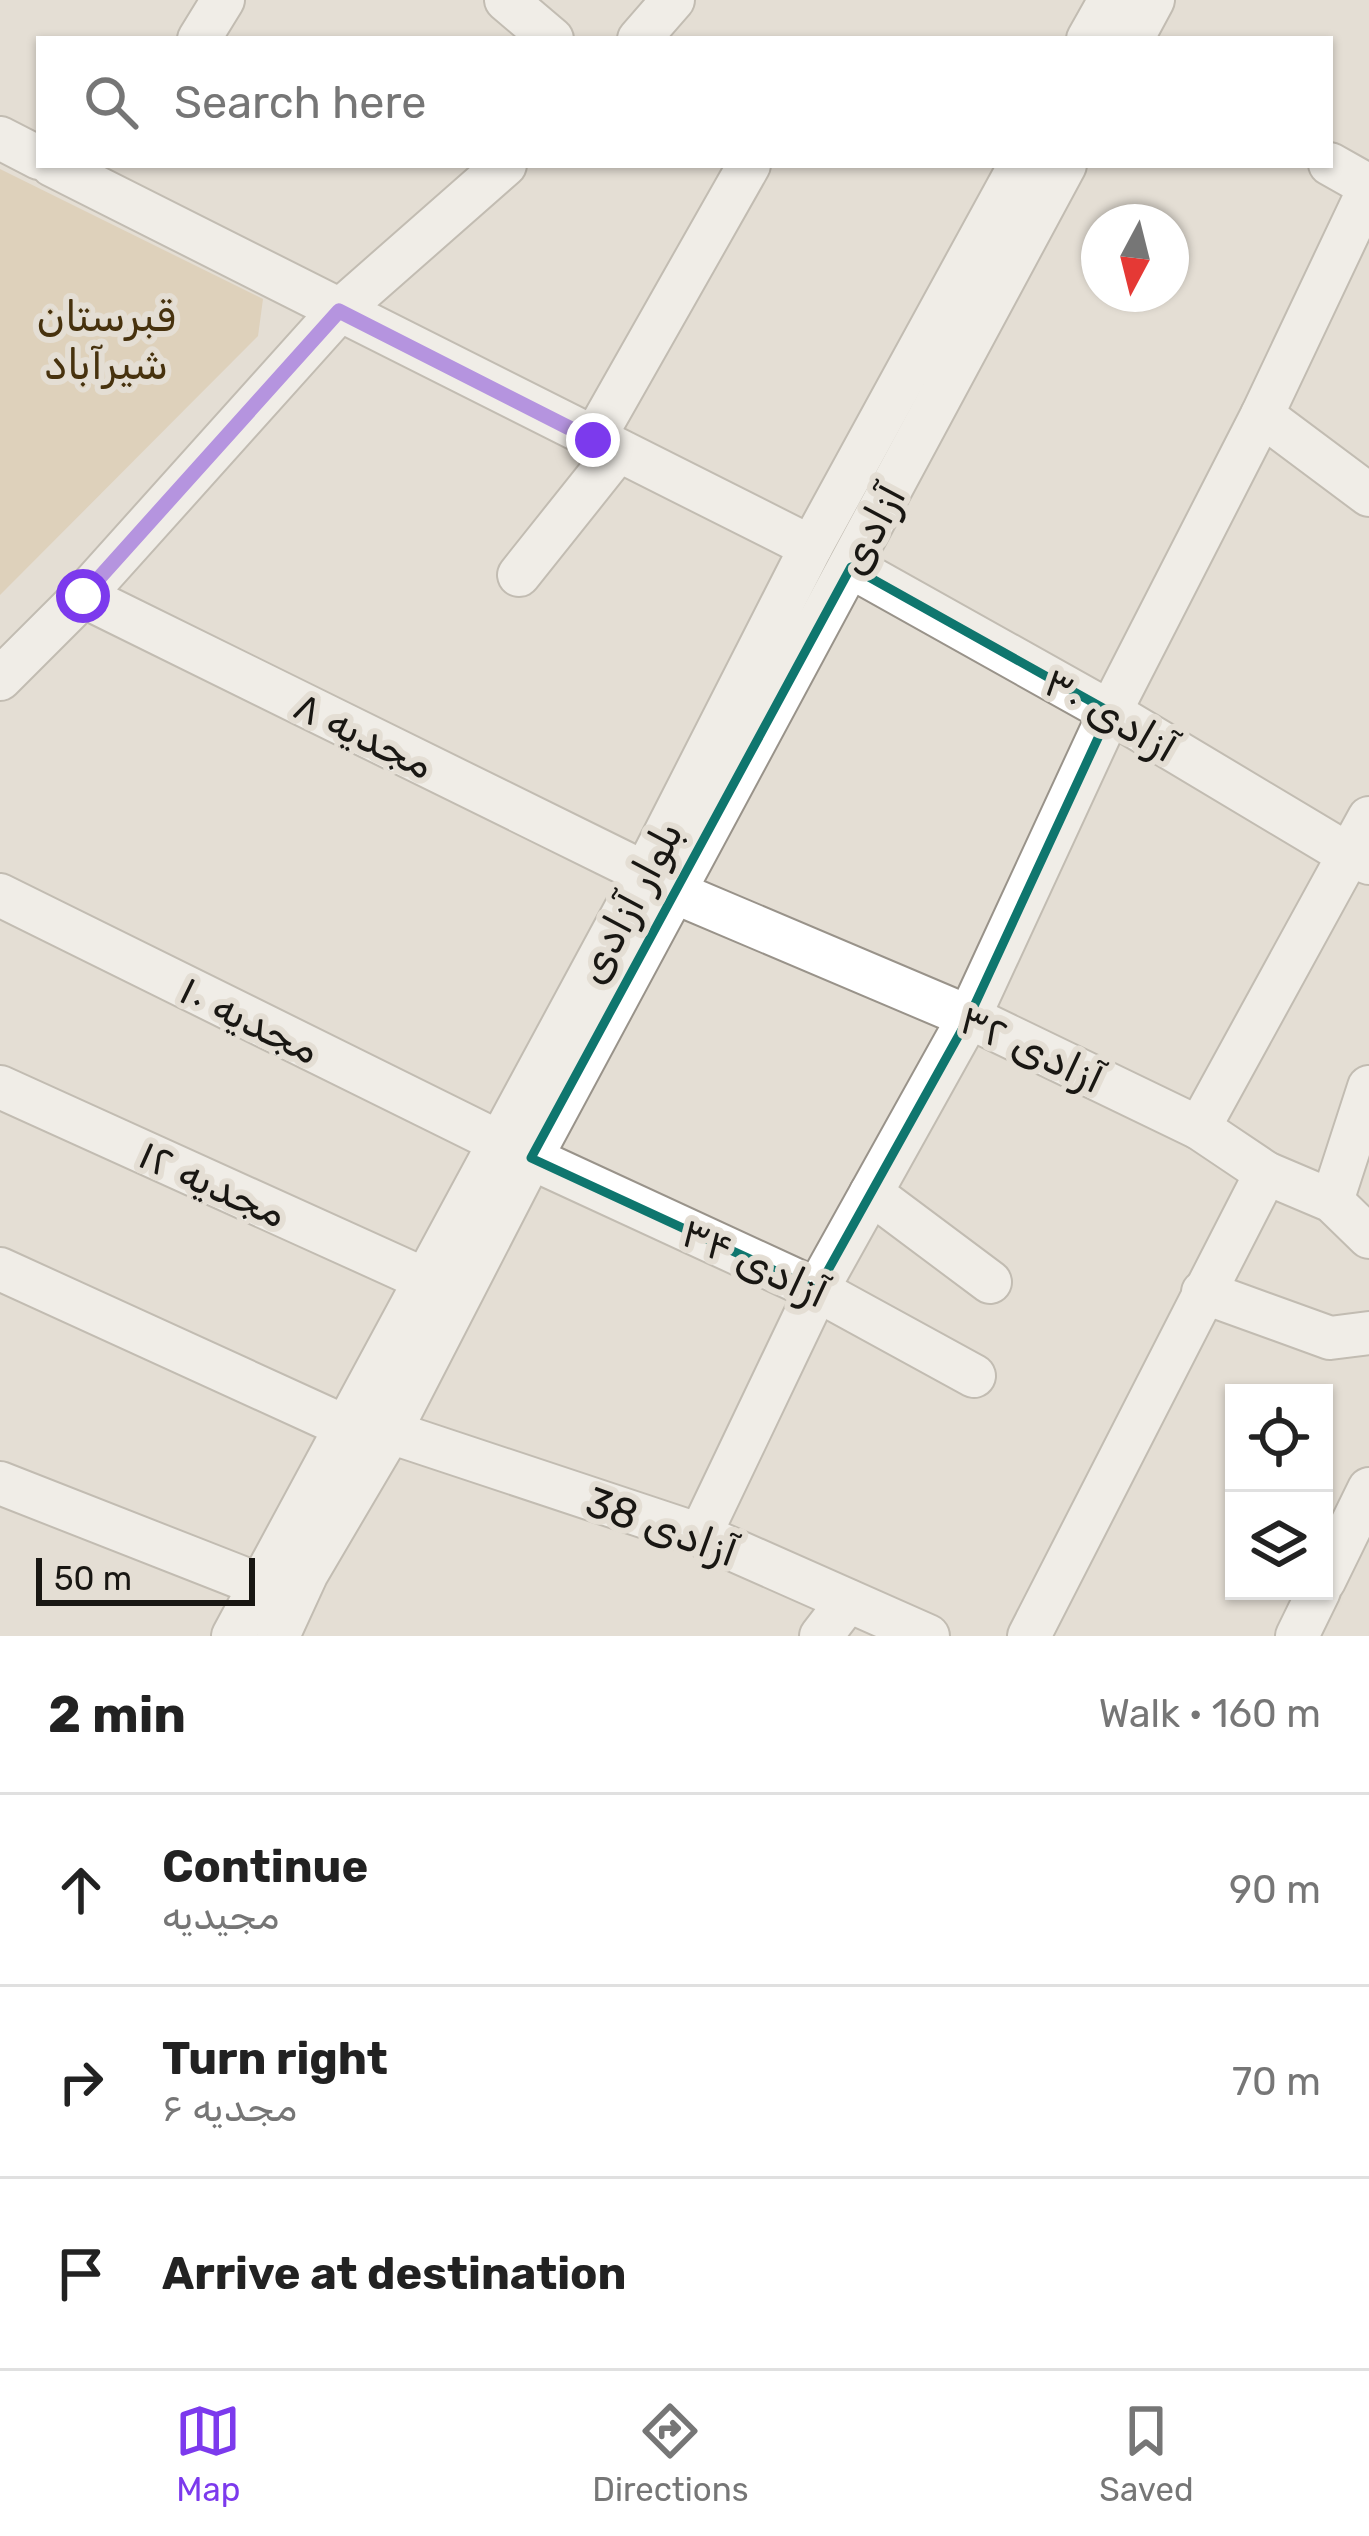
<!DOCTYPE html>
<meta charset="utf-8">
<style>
body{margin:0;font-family:Rubik,Vazirmatn,sans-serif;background:#f2f2f2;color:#222}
.controls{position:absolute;right:36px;bottom:36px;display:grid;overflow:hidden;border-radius:0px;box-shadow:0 3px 9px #0004}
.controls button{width:108px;height:108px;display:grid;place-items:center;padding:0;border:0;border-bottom:3px solid #e0e0e0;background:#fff;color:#222;font:60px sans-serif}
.compass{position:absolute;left:1081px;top:204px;width:108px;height:108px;border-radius:50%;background:#fff;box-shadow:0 3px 9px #0004;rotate:187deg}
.scale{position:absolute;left:36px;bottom:30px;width:219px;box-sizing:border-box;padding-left:12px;border:6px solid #191713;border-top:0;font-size:33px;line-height:42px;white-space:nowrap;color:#191713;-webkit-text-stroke:9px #e4ded4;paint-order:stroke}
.stop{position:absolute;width:36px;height:36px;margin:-27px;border:9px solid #7c3aed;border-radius:50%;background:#fff}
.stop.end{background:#7c3aed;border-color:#fff;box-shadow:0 3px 12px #0008}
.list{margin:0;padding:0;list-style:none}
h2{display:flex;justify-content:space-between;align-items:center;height:156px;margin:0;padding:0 48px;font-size:51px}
h2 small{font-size:39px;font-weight:400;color:#767676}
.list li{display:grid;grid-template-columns:78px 1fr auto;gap:36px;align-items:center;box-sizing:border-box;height:192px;padding:0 48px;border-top:3px solid #e0e0e0}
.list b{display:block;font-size:45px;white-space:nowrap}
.list p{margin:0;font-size:39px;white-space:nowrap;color:#767676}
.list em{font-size:39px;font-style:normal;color:#767676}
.icon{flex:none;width:66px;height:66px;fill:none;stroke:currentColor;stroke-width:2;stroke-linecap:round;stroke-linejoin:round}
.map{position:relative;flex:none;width:1369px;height:1636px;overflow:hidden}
.search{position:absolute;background:#fff;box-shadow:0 3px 9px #0004;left:36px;right:36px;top:36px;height:132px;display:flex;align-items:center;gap:30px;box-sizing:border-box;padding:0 42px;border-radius:0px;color:#767676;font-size:45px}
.sheet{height:732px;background:#fff}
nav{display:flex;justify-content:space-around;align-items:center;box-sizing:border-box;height:168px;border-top:3px solid #e0e0e0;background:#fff;font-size:33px;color:#767676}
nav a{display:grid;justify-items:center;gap:6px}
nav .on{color:#7c3aed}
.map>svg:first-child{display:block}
.green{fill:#d7c09e}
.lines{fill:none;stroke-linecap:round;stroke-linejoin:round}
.minor-casing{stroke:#99938a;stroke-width:46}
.minor{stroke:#fff;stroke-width:42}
.route{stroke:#7c3aed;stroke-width:15}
.marked{fill:none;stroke:#0f766e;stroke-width:9;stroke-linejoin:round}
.labels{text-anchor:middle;stroke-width:12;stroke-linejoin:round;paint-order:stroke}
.park-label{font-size:42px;fill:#47320e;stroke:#e4ded4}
.street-label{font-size:42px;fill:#191713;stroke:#e4ded4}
</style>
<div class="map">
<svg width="1369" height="1636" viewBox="0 0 1369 1636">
<rect width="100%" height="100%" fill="#e4ded4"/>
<!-- green -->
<path class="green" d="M 0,169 L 263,299 L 258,336 L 0,595 Z"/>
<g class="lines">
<defs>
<g id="minor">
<path d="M 506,0 L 552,39"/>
<path d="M 199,39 L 223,0"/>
<path d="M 639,39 L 673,0"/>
<path d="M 1088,39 L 1110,0"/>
<path d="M 1132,39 L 1153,0"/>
<path d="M 0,138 L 39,158"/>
<path d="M 1330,164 L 1369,186"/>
<path d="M 52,165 L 811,547"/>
<path d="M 1262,415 L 1369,495"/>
<path d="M 593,440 L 749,165"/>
<path d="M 851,567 L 1110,712 L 1349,855 L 1369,863"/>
<path d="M 519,575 L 617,452"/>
<path d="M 83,596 L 645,873"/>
<path d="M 0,679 L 83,596 L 339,311 L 505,165"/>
<path d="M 674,892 L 969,1017 L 1199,1128 L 1266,1173 L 1332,1201 L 1369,1237"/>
<path d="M 0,895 L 499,1142"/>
<path d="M 0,1087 L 426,1280"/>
<path d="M 1199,1128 L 1369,818"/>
<path d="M 531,1158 L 817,1290 L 974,1376"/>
<path d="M 871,1193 L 990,1282"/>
<path d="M 1332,1201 L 1369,1087"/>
<path d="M 0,1269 L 346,1427 L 390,1432 L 700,1535 L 928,1636"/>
<path d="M 1203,1292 L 1330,1338 L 1369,1333"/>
<path d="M 0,1483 L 260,1585"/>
<path d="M 700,1535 L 817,1290 L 969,1017 L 1110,712 L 1262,415 L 1369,189"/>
<path d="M 1324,1581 L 1369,1489"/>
<path d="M 233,1636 L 645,873 L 811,547 L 1020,165"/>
<path d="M 278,1636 L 307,1573 L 390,1432 L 531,1158 L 1065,165"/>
<path d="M 821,1636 L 848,1601"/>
<path d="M 1029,1636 L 1266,1173"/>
<path d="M 1297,1636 L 1319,1591"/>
</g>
</defs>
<!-- minor casing -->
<use href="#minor" class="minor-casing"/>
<!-- minor -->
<use href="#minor" class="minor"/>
</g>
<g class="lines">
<!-- route -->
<path class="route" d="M 83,596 L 339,311 L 593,440"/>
</g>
<!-- marked area -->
<path d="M0 0H1369V1636H0ZM 851,567 L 1110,712 L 969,1017 L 817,1290 L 531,1158 Z" fill="#e4ded4" fill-opacity=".55" fill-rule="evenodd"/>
<path class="marked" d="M 851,567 L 1110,712 L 969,1017 L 817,1290 L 531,1158 Z"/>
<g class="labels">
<!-- park labels -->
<g class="park-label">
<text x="106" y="331">قبرستان<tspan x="106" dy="48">شیرآباد</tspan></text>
</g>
<!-- street labels -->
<g class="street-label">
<text transform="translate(871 529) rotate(-62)" y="15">آزادی</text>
<text transform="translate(1111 714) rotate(30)" y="15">آزادی ۳۰</text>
<text transform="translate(364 734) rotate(26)" y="15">مجدیه ۸</text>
<text transform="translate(629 902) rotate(-62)" y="15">بلوار آزادی</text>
<text transform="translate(250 1019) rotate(26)" y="15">مجدیه ۱۰</text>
<text transform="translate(1032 1048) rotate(25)" y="15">آزادی ۳۲</text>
<text transform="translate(213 1183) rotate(24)" y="15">مجدیه ۱۲</text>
<text transform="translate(755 1262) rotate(25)" y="15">آزادی ۳۴</text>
<text transform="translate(662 1526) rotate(20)" y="15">آزادی 38</text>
</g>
</g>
</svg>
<div class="controls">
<button><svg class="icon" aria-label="locate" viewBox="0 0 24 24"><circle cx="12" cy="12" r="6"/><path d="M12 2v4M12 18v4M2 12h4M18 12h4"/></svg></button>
<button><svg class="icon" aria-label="layers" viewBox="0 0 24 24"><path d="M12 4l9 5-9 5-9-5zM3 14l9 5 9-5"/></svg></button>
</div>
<svg class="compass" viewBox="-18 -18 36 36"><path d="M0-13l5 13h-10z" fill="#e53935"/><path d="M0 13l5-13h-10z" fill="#767676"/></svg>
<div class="scale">50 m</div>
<div class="stop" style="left:83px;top:596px"></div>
<div class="stop end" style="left:593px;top:440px"></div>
<div class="search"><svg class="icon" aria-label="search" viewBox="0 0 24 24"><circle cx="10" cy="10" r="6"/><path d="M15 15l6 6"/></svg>Search here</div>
</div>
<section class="sheet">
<h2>2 min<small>Walk · 160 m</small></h2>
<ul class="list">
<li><svg class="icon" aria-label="ahead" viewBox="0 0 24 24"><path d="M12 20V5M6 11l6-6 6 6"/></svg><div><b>Continue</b><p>مجیدیه</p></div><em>90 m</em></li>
<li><svg class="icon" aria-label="right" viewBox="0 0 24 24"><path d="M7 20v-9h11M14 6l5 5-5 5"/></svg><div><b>Turn right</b><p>مجدیه ۶</p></div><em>70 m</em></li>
<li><svg class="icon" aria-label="arrive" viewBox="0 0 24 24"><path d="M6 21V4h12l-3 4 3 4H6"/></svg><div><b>Arrive at destination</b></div></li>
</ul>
</section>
<nav>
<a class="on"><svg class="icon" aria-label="map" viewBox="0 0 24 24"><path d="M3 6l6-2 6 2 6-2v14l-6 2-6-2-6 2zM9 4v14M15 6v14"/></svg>Map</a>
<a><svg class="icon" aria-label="directions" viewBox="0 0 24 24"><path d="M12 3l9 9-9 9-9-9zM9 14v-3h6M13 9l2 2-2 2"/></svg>Directions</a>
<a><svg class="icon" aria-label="saved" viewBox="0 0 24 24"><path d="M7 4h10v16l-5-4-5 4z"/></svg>Saved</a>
</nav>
